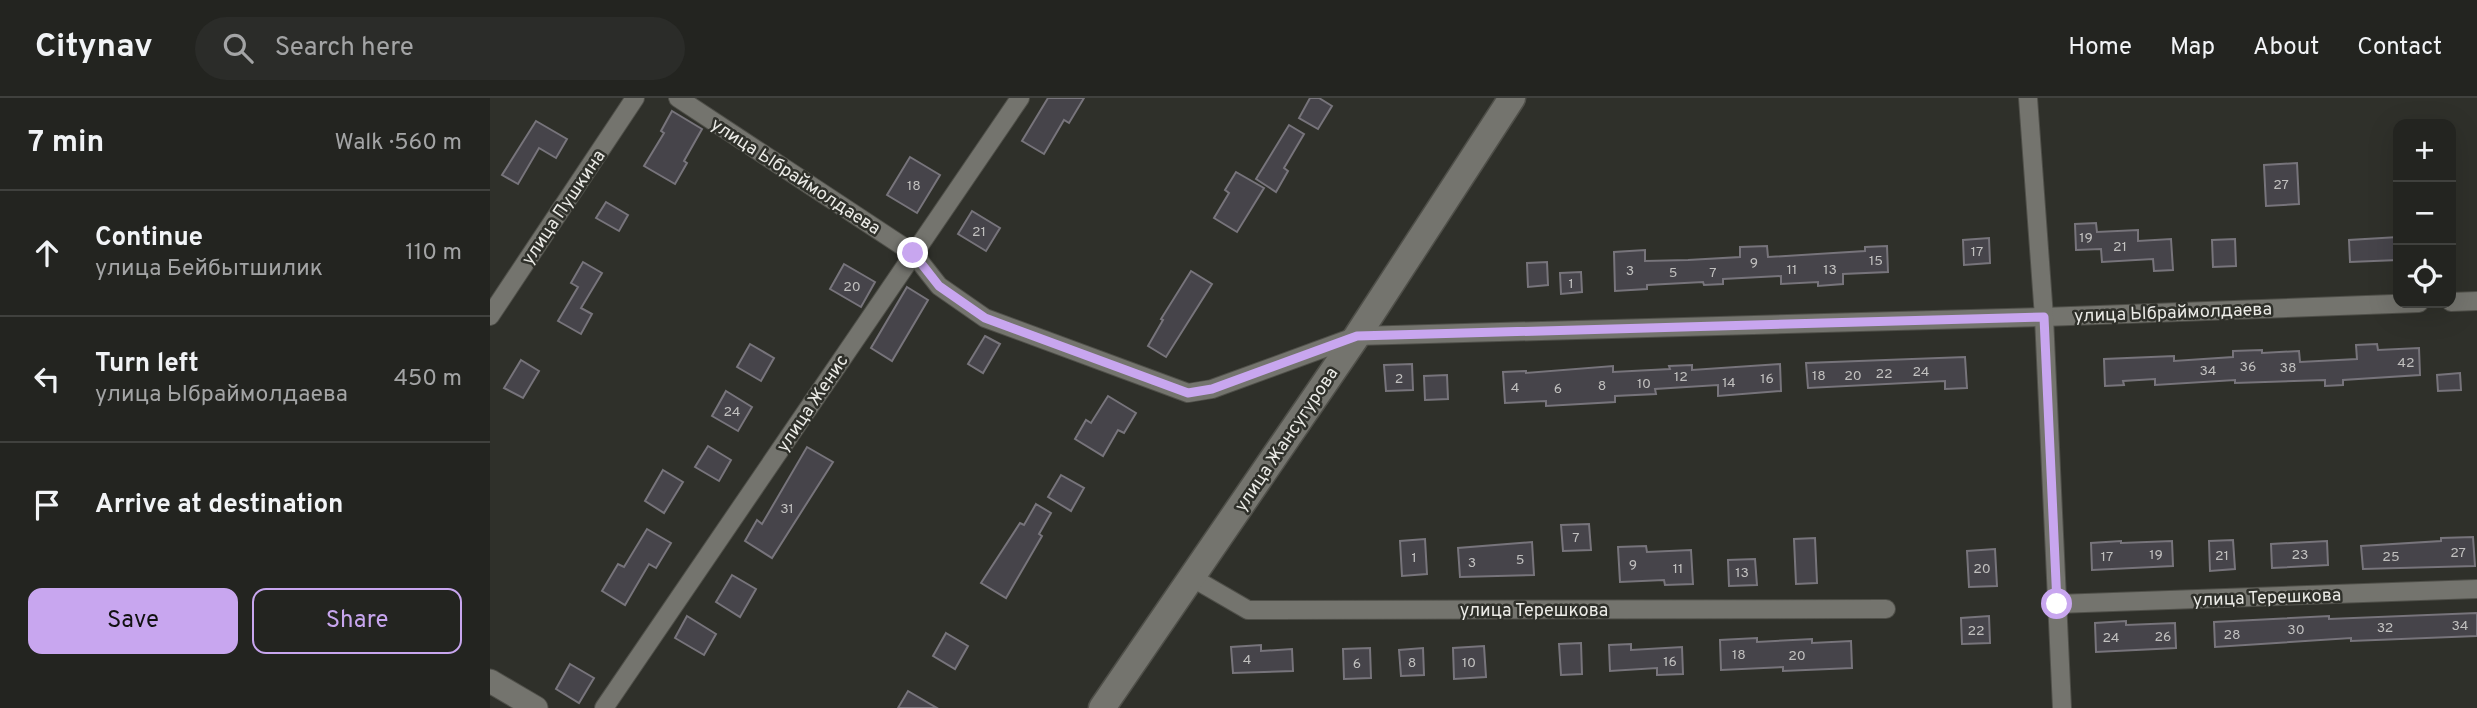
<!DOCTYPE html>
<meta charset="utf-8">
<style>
body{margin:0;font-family:Overpass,sans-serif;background:#2b2c29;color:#f1f3f6}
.controls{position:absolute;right:21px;top:21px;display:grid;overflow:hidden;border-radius:14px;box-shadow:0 7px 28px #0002}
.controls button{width:63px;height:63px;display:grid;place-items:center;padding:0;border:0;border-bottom:2px solid #40413e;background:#232420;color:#f1f3f6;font:35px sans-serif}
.stop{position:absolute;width:21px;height:21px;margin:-16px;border:5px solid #c8a6ef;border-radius:50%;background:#fff}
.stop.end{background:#c8a6ef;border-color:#fff;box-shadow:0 2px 7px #0008}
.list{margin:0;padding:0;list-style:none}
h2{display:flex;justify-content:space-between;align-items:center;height:91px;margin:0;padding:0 28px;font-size:30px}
h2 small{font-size:23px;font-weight:400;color:#a3a4a5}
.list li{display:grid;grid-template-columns:46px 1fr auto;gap:21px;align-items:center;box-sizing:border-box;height:126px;padding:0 28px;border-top:2px solid #40413e}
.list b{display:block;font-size:26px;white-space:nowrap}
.list p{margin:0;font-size:23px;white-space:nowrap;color:#a3a4a5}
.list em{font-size:23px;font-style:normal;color:#a3a4a5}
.actions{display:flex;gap:14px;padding:21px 28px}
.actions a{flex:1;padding:16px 0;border:2px solid #c8a6ef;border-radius:14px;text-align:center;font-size:24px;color:#c8a6ef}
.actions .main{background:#c8a6ef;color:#111}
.icon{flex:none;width:38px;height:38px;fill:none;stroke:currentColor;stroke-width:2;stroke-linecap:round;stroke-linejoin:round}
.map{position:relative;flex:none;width:1987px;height:610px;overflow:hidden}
header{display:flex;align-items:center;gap:42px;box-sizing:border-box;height:98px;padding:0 35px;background:#232420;border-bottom:2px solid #40413e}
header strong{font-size:33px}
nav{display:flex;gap:38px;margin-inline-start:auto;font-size:24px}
.search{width:490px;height:63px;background:#2b2c29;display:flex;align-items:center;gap:18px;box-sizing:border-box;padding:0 24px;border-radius:38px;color:#a3a4a5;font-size:26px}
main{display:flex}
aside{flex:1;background:#232420}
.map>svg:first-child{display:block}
.building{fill:#46444a;stroke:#77747b;stroke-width:2}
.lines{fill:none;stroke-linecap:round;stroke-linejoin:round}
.minor-casing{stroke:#4f4f49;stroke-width:20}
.tertiary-casing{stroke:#4f4f49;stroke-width:25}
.secondary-casing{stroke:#4f4f49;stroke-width:29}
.minor{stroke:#74746e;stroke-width:18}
.tertiary{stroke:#74746e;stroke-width:23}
.secondary{stroke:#74746e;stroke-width:26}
.route{stroke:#c8a6ef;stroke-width:9}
.labels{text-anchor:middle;stroke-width:5;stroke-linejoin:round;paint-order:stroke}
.number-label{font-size:14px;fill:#c1c0bf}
.street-label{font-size:18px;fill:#eaeae6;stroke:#2f302a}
</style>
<header>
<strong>Citynav</strong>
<div class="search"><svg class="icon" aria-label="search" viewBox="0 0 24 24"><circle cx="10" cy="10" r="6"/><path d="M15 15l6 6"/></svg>Search here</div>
<nav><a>Home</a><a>Map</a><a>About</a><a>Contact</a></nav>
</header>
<main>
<aside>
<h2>7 min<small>Walk · 560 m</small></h2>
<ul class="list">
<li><svg class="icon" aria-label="ahead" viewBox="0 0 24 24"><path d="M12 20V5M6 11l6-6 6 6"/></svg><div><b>Continue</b><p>улица Бейбытшилик</p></div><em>110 m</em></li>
<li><svg class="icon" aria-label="left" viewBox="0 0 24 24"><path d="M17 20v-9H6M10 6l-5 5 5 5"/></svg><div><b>Turn left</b><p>улица Ыбраймолдаева</p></div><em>450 m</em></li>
<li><svg class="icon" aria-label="arrive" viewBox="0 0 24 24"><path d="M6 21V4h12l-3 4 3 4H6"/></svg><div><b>Arrive at destination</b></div></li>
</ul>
<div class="actions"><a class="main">Save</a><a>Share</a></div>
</aside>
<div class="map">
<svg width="1987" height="610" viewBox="0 0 1987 610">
<rect width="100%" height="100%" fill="#2f302a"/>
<!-- building -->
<g class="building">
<path d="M 558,0 L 594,0 L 579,25 L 574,22 L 554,56 L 532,43 Z"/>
<path d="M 820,0 L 829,0 L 842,8 L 828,31 L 809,20 Z"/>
<path d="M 182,13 L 212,31 L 194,63 L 197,65 L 185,86 L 154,68 L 174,35 L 171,33 Z"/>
<path d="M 46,23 L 77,41 L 66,60 L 49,50 L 28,86 L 12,77 Z"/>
<path d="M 799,27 L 814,36 L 794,70 L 798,73 L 786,94 L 766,81 Z"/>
<path d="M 420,59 L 450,77 L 427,115 L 397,97 Z"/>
<path d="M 1807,65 L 1809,106 L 1776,108 L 1774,67 Z"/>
<path d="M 746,74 L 774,90 L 747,134 L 724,120 L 739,95 L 735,92 Z"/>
<path d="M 116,104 L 138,117 L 129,133 L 106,120 Z"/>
<path d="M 482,113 L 510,130 L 496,153 L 468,136 Z"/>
<path d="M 1606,125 L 1607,134 L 1648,132 L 1648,143 L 1681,141 L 1683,172 L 1664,173 L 1663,161 L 1612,164 L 1611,151 L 1586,152 L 1585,126 Z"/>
<path d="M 1908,139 L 1908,162 L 1860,164 L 1859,142 Z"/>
<path d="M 1499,140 L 1500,165 L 1474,167 L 1473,142 Z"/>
<path d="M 1745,141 L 1746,168 L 1723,169 L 1722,142 Z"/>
<path d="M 1277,148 L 1278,159 L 1375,153 L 1375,149 L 1397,148 L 1398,174 L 1353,176 L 1353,186 L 1328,188 L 1328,184 L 1291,186 L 1291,178 L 1233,181 L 1233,186 L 1214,187 L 1213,184 L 1157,187 L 1157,191 L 1125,193 L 1124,154 L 1155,152 L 1155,163 L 1198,162 L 1250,159 L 1250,149 Z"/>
<path d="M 93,164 L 112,175 L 91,210 L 102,216 L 91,236 L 68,223 L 88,189 L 81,185 Z"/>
<path d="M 1057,164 L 1058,187 L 1038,189 L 1037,165 Z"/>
<path d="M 354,166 L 385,184 L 371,209 L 340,191 Z"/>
<path d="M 701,173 L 722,186 L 676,259 L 658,248 L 673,222 L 671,221 Z"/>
<path d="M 1091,174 L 1092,194 L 1071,196 L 1070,175 Z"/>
<path d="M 417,189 L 438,202 L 402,263 L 381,250 Z"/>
<path d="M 495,238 L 510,246 L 493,275 L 478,266 Z"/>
<path d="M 260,246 L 284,260 L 271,283 L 247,269 Z"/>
<path d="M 1887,246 L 1888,252 L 1929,250 L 1930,277 L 1853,282 L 1853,287 L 1835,288 L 1835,282 L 1745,285 L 1745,282 L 1665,287 L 1665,281 L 1633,283 L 1634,287 L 1615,288 L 1614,261 L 1684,258 L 1684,263 L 1743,259 L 1743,253 L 1772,252 L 1772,255 L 1809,253 L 1810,264 L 1867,261 L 1866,247 Z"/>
<path d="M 1475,259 L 1477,290 L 1455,291 L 1455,283 L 1318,290 L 1316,265 Z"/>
<path d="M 31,262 L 49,273 L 33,300 L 14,290 Z"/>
<path d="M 922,266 L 923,292 L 896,293 L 894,267 Z"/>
<path d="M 1290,266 L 1291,293 L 1228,298 L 1228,287 L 1165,291 L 1166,296 L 1125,298 L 1125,304 L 1056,308 L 1056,303 L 1015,305 L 1013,274 L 1036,273 L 1036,275 L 1123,268 L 1123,274 L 1180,271 L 1179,268 L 1202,267 L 1202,272 Z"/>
<path d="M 1970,275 L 1971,292 L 1948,293 L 1947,277 Z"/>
<path d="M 957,277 L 958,301 L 935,302 L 934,278 Z"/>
<path d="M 236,293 L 262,309 L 248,333 L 222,318 Z"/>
<path d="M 618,298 L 646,315 L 634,335 L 628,332 L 613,358 L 585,341 L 596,322 L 601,325 Z"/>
<path d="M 218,348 L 241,362 L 229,383 L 205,369 Z"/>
<path d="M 317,349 L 343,364 L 282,460 L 255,443 L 267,422 L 272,426 Z"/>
<path d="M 173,372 L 193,384 L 174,415 L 155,403 Z"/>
<path d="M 571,377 L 594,390 L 581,413 L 558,399 Z"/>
<path d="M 546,406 L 561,415 L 549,436 L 552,438 L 516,500 L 491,485 L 530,425 L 534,427 Z"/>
<path d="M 1099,426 L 1101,452 L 1073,453 L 1071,427 Z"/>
<path d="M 157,431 L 181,445 L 166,470 L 159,466 L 135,507 L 112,493 L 128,466 L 134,469 Z"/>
<path d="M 1983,439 L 1985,468 L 1873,471 L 1871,448 L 1951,443 L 1951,440 Z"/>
<path d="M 1325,440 L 1327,485 L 1306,486 L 1304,441 Z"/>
<path d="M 935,441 L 937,476 L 912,478 L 910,443 Z"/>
<path d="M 1743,442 L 1745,471 L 1720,473 L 1719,443 Z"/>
<path d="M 1631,443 L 1631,445 L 1682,443 L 1683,468 L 1602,472 L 1601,445 Z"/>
<path d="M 1837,443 L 1838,467 L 1782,470 L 1781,446 Z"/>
<path d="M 1042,444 L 1044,477 L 970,479 L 968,450 Z"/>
<path d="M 1156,448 L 1157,454 L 1201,452 L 1203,486 L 1175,487 L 1174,482 L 1130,484 L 1128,449 Z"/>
<path d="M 1505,451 L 1507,488 L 1479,489 L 1477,453 Z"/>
<path d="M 1265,461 L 1267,487 L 1239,488 L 1238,462 Z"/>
<path d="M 242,477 L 266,491 L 250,519 L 226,504 Z"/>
<path d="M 1987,515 L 1987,538 L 1861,543 L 1861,540 L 1725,549 L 1724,524 L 1839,518 L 1839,521 Z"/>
<path d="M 197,518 L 226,536 L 214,557 L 185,540 Z"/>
<path d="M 1499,518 L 1500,545 L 1472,546 L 1471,520 Z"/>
<path d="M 1636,523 L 1636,527 L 1685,525 L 1686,550 L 1606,554 L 1605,525 Z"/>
<path d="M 456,535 L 478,548 L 465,571 L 443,558 Z"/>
<path d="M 1267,540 L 1267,544 L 1322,541 L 1322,545 L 1361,543 L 1362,570 L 1293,573 L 1293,569 L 1231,572 L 1230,542 Z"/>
<path d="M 1091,545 L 1092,576 L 1071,577 L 1069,546 Z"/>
<path d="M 1141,546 L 1141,552 L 1192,549 L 1193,576 L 1167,577 L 1167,570 L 1120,573 L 1119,547 Z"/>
<path d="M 771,547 L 771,553 L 802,551 L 803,573 L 743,575 L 741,549 Z"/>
<path d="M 994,548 L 996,579 L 964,581 L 963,550 Z"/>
<path d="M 880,550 L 881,580 L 854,581 L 853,551 Z"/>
<path d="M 933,550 L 934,577 L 911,578 L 909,552 Z"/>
<path d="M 80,566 L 104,580 L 89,605 L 66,591 Z"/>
<path d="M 418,593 L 447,610 L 408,610 Z"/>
</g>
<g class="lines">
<defs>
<g id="minor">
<path d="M 188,0 L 423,155 L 449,188 L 495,220 L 698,295 L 722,291 L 867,238 L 1554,219 L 1929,205"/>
<path d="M 1538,0 L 1554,219 L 1572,610"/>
<path d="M 1961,204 L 1987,203"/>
<path d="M 0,218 L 145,0"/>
<path d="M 701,479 L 758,512 L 1396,511"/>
<path d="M 1567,506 L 1987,491"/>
<path d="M 114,610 L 530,0"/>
</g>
<path id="tertiary" d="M 0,583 L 46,610"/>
<path id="secondary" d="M 612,610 L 867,238 L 1022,0"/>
</defs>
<!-- minor casing -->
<use href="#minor" class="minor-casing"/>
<!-- tertiary casing -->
<use href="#tertiary" class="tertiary-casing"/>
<!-- secondary casing -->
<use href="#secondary" class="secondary-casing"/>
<!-- minor -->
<use href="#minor" class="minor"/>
<!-- tertiary -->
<use href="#tertiary" class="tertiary"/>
<!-- secondary -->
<use href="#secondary" class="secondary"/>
</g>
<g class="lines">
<!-- route -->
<path class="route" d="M 423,155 L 449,188 L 495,220 L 698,295 L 722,291 L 867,238 L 1554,219 L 1567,506"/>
</g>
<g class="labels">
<!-- number labels -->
<g class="number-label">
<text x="1791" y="91">27</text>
<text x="424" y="92">18</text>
<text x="489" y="138">21</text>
<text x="1596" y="144">19</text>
<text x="1630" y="153">21</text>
<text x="1487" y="158">17</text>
<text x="1386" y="167">15</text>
<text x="1264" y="169">9</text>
<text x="1302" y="176">11</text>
<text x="1340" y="176">13</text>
<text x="1140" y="177">3</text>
<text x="1183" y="179">5</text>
<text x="1223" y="179">7</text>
<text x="1081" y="190">1</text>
<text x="362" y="193">20</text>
<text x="1916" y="269">42</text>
<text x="1758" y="273">36</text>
<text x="1798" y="274">38</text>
<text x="1718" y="277">34</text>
<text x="1431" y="278">24</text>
<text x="1394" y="280">22</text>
<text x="1329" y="282">18</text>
<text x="1363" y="282">20</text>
<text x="1191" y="283">12</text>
<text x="909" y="285">2</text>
<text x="1277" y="285">16</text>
<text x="1239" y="289">14</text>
<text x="1154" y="290">10</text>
<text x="1112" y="292">8</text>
<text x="1025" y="294">4</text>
<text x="1068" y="295">6</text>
<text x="242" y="318">24</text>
<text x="297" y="415">31</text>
<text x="1086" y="444">7</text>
<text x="1968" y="459">27</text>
<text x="1666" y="461">19</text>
<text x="1810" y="461">23</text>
<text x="1732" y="462">21</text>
<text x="1617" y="463">17</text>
<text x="1901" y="463">25</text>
<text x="924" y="464">1</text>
<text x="1030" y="466">5</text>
<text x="982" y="469">3</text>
<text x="1143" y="471">9</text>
<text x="1188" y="475">11</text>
<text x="1492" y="475">20</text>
<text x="1252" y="479">13</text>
<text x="1970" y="532">34</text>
<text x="1895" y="534">32</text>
<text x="1806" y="536">30</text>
<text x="1486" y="537">22</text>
<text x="1742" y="541">28</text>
<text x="1673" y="543">26</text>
<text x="1621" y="544">24</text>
<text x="1249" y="561">18</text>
<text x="1307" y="562">20</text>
<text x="757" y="566">4</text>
<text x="1180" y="568">16</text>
<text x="922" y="569">8</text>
<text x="979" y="569">10</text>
<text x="867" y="570">6</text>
</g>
<!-- street labels -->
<g class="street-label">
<text transform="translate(306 78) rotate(33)" y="6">улица Ыбраймолдаева</text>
<text transform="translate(73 109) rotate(-56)" y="6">улица Пушкина</text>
<text transform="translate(1683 214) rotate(-2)" y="6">улица Ыбраймолдаева</text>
<text transform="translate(322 305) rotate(-56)" y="6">улица Женис</text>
<text transform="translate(796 341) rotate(-56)" y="6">улица Жансугурова</text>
<text transform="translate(1777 499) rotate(-2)" y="6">улица Терешкова</text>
<text x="1044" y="518">улица Терешкова</text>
</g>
</g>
</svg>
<div class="controls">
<button>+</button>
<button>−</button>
<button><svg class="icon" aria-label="locate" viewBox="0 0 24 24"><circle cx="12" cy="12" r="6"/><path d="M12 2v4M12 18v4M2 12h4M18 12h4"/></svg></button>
</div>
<div class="stop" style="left:1567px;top:506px"></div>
<div class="stop end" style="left:423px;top:155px"></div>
</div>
</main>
